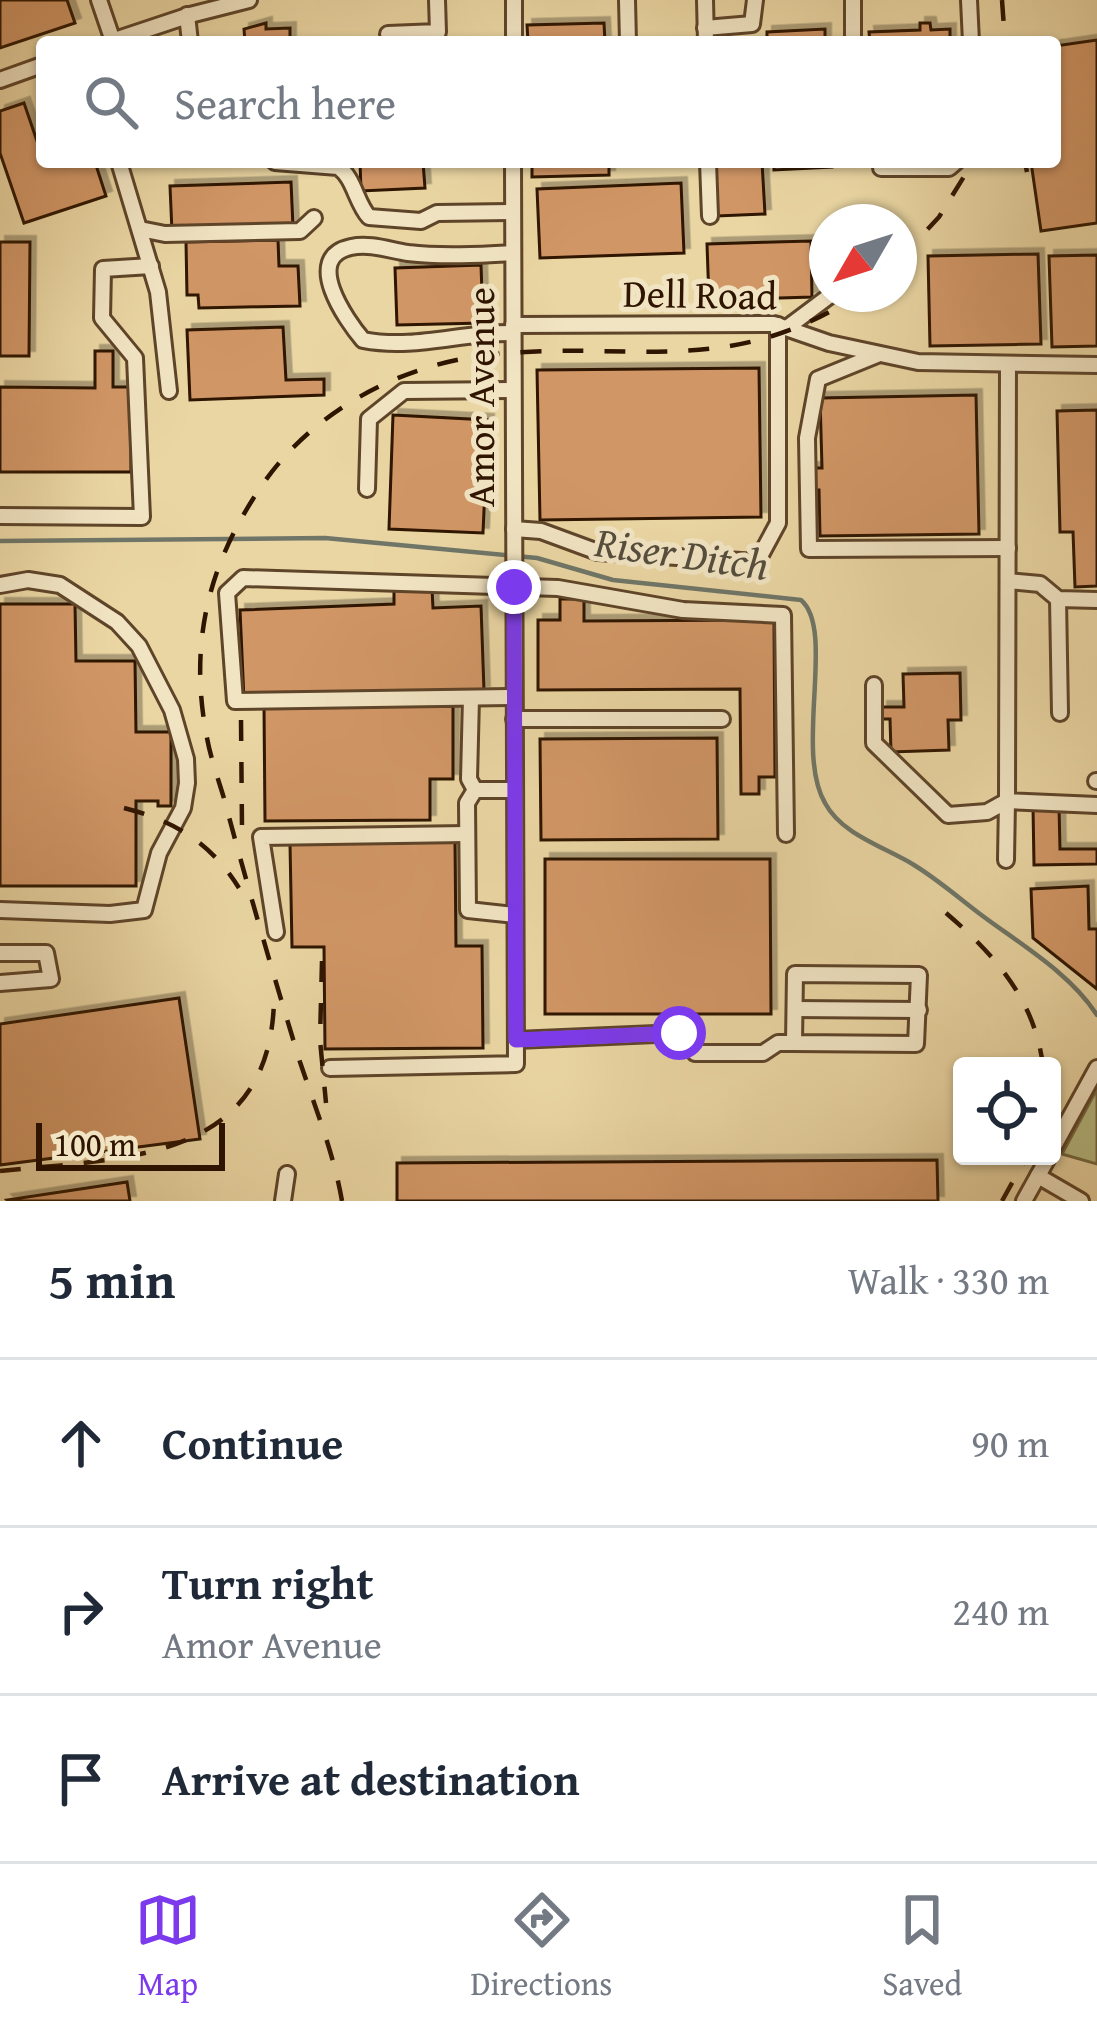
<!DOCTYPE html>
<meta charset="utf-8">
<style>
body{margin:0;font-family:"Gentium Book Plus",serif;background:#f2f2f3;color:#1f2937}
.controls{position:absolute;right:36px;bottom:36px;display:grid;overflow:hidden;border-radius:12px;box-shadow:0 3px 9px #0004}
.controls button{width:108px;height:108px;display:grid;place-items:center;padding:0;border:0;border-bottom:3px solid #e0e1e3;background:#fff;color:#1f2937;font:60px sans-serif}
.compass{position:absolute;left:809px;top:204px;width:108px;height:108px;border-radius:50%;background:#fff;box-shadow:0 3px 9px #0004;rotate:231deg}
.scale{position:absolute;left:36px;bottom:30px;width:189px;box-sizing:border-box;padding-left:12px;border:6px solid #2f1400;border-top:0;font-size:33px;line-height:42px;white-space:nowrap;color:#2f1400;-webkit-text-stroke:9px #f1e4c3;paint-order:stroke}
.stop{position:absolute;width:36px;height:36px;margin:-27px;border:9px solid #7c3aed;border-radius:50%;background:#fff}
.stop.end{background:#7c3aed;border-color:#fff;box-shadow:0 3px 12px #0008}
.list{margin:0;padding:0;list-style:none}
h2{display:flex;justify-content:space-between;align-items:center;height:156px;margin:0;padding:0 48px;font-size:51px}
h2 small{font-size:39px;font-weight:400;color:#747a83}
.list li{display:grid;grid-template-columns:78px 1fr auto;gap:36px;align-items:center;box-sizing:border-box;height:168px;padding:0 48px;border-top:3px solid #e0e1e3}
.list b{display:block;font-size:45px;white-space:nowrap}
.list p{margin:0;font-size:39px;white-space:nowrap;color:#747a83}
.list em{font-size:39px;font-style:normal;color:#747a83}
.icon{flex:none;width:66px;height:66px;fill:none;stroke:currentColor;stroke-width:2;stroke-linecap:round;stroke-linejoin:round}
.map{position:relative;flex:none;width:1097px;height:1201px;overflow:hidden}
.search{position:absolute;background:#fff;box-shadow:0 3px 9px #0004;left:36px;right:36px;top:36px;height:132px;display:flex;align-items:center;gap:30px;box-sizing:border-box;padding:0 42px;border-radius:12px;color:#747a83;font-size:45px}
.sheet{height:660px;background:#fff}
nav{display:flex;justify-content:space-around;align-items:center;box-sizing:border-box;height:168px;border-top:3px solid #e0e1e3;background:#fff;font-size:33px;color:#747a83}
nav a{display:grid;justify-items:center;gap:6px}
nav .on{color:#7c3aed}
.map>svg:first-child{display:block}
.green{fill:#b8bd84;stroke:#746842;stroke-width:3}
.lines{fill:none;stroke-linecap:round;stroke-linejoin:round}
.stream{stroke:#6f7668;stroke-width:4.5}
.building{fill:#d19666;stroke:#2f1400;stroke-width:3;filter:url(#shadow)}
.minor-casing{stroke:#5e4429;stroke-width:20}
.minor{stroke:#f1e4c3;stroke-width:14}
.rail{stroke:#2f1400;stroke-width:4.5;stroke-dasharray:21 21;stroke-linecap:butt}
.route{stroke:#7c3aed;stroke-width:15}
.labels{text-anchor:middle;stroke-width:10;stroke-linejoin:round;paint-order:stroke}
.street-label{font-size:39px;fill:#2f1400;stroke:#f1e4c3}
.water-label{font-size:42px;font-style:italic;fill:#544d3d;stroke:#f1e4c3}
</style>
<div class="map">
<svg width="1097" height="1201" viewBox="0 0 1097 1201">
<defs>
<filter id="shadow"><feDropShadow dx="5.5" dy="-5.5" stdDeviation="0" flood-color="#0004"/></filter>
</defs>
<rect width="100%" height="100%" fill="#ead6a3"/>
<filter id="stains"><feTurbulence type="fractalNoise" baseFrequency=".00167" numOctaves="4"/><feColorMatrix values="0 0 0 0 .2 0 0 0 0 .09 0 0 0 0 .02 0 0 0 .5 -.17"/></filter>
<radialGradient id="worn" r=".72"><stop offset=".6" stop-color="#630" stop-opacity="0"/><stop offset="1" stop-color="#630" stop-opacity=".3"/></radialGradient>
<!-- green -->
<path class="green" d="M 1097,1089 L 1097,1164 L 1062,1154 Z"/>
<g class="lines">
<!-- stream -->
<path class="stream" d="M 0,541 L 325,538 L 537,558 L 613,580 L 801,600 C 836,630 794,750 825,803 C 842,835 885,847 914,865 C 937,879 959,898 980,914 C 1020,944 1070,973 1097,1015"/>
</g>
<!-- building -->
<g class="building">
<path d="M 0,0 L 67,0 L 75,23 L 0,48 Z"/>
<path d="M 266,23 L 266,29 L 290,28 L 290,42 L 245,42 L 244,29 Z"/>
<path d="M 604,23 L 605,42 L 528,42 L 527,25 Z"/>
<path d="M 920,23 L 930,23 L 931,30 L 950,29 L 950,42 L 870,42 L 869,32 L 920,30 Z"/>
<path d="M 825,29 L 825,42 L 767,42 L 767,32 Z"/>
<path d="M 1097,40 L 1097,223 L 1041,231 L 1031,162 L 1055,162 L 1055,46 Z"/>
<path d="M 24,103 L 38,144 L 42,142 L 42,162 L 95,162 L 106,196 L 24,223 L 0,153 L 0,111 Z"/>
<path d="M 360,162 L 423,162 L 425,188 L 361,191 Z"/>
<path d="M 532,162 L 609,162 L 609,175 L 532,177 Z"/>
<path d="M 750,162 L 762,162 L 765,214 L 717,216 L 714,167 Z"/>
<path d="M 774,162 L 832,162 L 832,167 L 774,170 Z"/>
<path d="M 291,182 L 293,227 L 172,232 L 170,186 Z"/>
<path d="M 681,183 L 684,253 L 540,258 L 537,189 Z"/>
<path d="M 278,240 L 279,266 L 298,266 L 300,306 L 199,308 L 198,295 L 187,295 L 186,242 Z"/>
<path d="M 811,241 L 812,297 L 709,300 L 707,244 Z"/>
<path d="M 0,242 L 30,242 L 29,356 L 0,356 Z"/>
<path d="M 1038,254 L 1041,344 L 930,346 L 928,256 Z"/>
<path d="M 1097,255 L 1097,346 L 1052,347 L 1049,256 Z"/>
<path d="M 481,265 L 483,323 L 397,325 L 395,268 Z"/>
<path d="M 283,327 L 286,380 L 324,379 L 324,395 L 190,400 L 187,330 Z"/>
<path d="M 95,351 L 113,351 L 113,387 L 131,387 L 131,472 L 0,472 L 0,387 L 95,388 Z"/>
<path d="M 759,368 L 761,517 L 540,520 L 537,370 Z"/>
<path d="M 976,395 L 979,534 L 820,536 L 819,490 L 812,490 L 811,468 L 822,468 L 820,398 Z"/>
<path d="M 1097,410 L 1097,586 L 1075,587 L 1073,532 L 1060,532 L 1057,411 Z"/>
<path d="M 393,415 L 488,420 L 483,533 L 389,529 Z"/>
<path d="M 432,589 L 433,608 L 481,606 L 484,691 L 244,700 L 240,610 L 394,604 L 394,590 Z"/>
<path d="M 560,599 L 584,599 L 584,621 L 774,620 L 775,777 L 759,777 L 759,794 L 741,794 L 740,689 L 538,690 L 538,620 L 560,620 Z"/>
<path d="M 0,604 L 75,604 L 76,661 L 135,661 L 136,732 L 171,732 L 171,806 L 158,806 L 158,801 L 136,801 L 136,886 L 0,886 Z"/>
<path d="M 960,673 L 961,720 L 948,720 L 949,750 L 891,752 L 890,719 L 882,719 L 882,707 L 904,707 L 903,674 Z"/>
<path d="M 453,706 L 453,779 L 430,779 L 430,820 L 265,821 L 264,707 Z"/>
<path d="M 717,738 L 718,839 L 541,840 L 540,739 Z"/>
<path d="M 1033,807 L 1059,807 L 1060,849 L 1097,849 L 1097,864 L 1034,865 Z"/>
<path d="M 455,842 L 456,946 L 482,946 L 483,1048 L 325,1049 L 324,947 L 292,947 L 290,844 Z"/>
<path d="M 545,859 L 770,859 L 771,1014 L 545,1014 Z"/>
<path d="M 1088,886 L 1089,929 L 1097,929 L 1097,989 L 1033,938 L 1031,889 Z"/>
<path d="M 179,998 L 200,1139 L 0,1165 L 0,1024 Z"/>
<path d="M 937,1160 L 938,1201 L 397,1201 L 397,1163 Z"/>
<path d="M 127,1182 L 130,1201 L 8,1201 L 7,1200 Z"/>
</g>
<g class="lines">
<defs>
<g id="minor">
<path d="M 99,0 L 113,41"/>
<path d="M 627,0 L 628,42"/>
<path d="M 705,0 L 706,42"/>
<path d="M 853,0 L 853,42"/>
<path d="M 969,0 L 971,42"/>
<path d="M 187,15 L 190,42"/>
<path d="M 705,28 L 752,24 L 755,0"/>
<path d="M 388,34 L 438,32 L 437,0"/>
<path d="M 109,42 L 190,15 L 249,0"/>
<path d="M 514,42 L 514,0"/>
<path d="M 0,80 L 42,65"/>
<path d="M 119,162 L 158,292 L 169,391"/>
<path d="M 275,162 L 338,167 C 354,177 356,203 369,217 L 421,221 L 437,213 L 513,212"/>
<path d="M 708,162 L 710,216"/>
<path d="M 881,168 L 949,168 L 956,162"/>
<path d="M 140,229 L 165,234 L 300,231 L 314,218"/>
<path d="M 513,325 L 774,324 L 829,343 L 918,362 L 1097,365"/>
<path d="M 788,327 L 832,294"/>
<path d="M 513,333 C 461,332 415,350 363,340 C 346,320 302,257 351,247 C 370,243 389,250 408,253 C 442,257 479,255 513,253"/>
<path d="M 877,355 L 818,379 L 807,438 L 809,549 L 1008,548"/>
<path d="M 1008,364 L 1007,801 L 1097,805"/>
<path d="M 367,489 L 369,419 L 404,391 L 513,390"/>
<path d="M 0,516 L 142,517 L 135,358 L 102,318 L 103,269 L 151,266"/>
<path d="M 514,529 L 541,531 L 598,552 L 757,562 L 778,523 L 778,325"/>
<path d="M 1008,581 L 1040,584 L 1058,599 L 1097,600"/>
<path d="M 0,585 L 28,580 L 60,585 L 117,622 L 139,646 L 172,710 L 186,759 L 187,783 L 183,808 L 159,853 L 144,910 L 110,914 L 0,910"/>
<path d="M 1058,599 L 1060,713"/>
<path d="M 874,685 L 874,743 L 948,815 L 987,812 L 1007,801 L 1006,860"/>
<path d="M 514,697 L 235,701 L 227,593 L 243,578 L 558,588 L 683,610 L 783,615 L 786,834"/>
<path d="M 471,698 L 469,779 L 475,790 L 515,790"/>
<path d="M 514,719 L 722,719"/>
<path d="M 1096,781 L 1097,781"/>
<path d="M 475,790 L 467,803 L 468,910 L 515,915"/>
<path d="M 276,932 L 261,837 L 467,834"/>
<path d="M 0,953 L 46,953 L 51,979 L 0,983"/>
<path d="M 795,1009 L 919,1010"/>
<path d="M 516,1040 L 679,1033 L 695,1053 L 763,1053 L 778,1043 L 794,1043 L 916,1044 L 919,975 L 795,974 L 794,1043"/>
<path d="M 330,1068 L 516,1064 L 513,162"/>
<path d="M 1052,1150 L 1097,1068"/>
<path d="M 1038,1176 L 1081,1201"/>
<path d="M 283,1201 L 287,1174"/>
<path d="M 1024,1201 L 1049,1156"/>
</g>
</defs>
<!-- minor casing -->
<use href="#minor" class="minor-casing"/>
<!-- minor -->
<use href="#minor" class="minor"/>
<!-- rail -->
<g class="rail">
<path d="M 1002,0 L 1005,42"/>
<path d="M 1025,162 L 1027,172"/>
<path d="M 899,260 L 939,217 L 973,162"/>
<path d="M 241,720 L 242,828"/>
<path d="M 124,808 C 175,821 211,843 239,888"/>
<path d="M 946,913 C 995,955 1035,1000 1043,1066"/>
<path d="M 322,961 L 320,1040 L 326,1103"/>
<path d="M 0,1171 C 123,1158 271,1163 274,999"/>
<path d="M 342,1201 C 334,1154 315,1107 300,1062 C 275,980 251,899 229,817 C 223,791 212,765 207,738 C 188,641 209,561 265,481 C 314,412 397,367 480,356 C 623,337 726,383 859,294"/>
<path d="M 1002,1201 L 1027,1156"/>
</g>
</g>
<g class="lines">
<!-- route -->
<path class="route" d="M 514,587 L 516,1040 L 679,1033"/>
</g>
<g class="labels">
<!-- street labels -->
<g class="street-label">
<text transform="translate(700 294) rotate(1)" y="14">Dell Road</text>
<text transform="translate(480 397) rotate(-90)" y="14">Amor Avenue</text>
</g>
<!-- water labels -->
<g class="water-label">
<text transform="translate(682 553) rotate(8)" y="15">Riser Ditch</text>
</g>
</g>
<rect width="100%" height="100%" filter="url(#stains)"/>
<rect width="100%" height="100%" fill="url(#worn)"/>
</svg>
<div class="controls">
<button><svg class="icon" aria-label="locate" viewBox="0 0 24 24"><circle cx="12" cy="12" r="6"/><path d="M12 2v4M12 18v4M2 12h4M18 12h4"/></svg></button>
</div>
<svg class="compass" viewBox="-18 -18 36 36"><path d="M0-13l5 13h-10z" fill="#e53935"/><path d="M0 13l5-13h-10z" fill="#747a83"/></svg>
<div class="scale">100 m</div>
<div class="stop" style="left:679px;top:1033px"></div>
<div class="stop end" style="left:514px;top:587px"></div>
<div class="search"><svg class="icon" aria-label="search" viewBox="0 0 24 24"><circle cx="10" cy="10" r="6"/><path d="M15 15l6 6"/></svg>Search here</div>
</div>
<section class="sheet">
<h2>5 min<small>Walk · 330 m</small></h2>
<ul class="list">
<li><svg class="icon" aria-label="ahead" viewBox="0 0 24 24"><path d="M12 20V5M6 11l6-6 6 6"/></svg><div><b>Continue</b></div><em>90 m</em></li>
<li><svg class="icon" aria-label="right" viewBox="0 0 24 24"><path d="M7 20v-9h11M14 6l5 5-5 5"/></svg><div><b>Turn right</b><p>Amor Avenue</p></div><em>240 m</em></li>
<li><svg class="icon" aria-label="arrive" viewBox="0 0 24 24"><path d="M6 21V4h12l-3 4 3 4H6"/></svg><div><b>Arrive at destination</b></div></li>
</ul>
</section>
<nav>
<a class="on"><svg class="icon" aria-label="map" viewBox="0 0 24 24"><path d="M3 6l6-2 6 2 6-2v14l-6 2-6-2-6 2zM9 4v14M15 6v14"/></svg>Map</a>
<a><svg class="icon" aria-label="directions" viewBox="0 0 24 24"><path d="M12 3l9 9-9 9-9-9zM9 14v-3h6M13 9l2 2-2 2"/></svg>Directions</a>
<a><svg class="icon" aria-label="saved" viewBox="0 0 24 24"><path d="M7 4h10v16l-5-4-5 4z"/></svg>Saved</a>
</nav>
